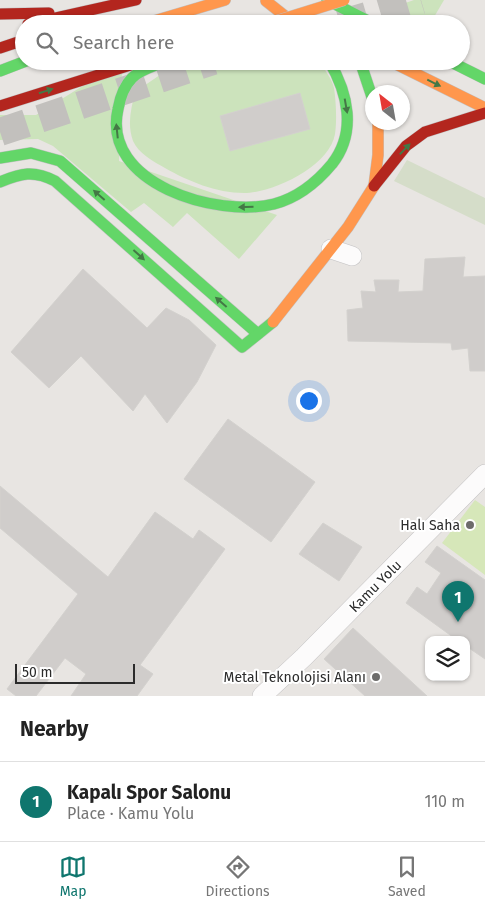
<!DOCTYPE html>
<meta charset="utf-8">
<style>
body{margin:0;font-family:"Fira Sans",sans-serif;background:#f2f2f2;color:#222}
.controls{position:absolute;right:15px;bottom:15px;display:grid;overflow:hidden;border-radius:10px;box-shadow:0 1px 4px #0004}
.controls button{width:45px;height:45px;display:grid;place-items:center;padding:0;border:0;border-bottom:1px solid #e0e0e0;background:#fff;color:#222;font:25px sans-serif}
.compass{position:absolute;left:365px;top:85px;width:45px;height:45px;border-radius:50%;background:#fff;box-shadow:0 1px 4px #0004;rotate:329deg}
.scale{position:absolute;left:15px;bottom:12px;width:120px;box-sizing:border-box;padding-left:5px;border:2px solid #2b2b2b;border-top:0;font-size:14px;line-height:18px;white-space:nowrap;color:#2b2b2b;-webkit-text-stroke:4px #fff;paint-order:stroke}
.you{position:absolute;left:308px;top:400px;width:18px;height:18px;margin:-12px;border:4px solid #fff;border-radius:50%;background:#1a73e8;box-shadow:0 0 0 8px #1a73e833}
.badge{display:grid;place-items:center;width:32px;height:32px;border-radius:50%;background:#0f766e;color:#fff;font-size:16px;font-weight:700}
.pin{position:absolute;translate:-50% -41px;filter:drop-shadow(0 1px 2px #0008)}
.pin::after{content:'';position:absolute;top:26px;width:18px;height:15px;background:inherit;clip-path:polygon(0 0,100% 0,50% 100%)}
.list{margin:0;padding:0;list-style:none}
h2{display:flex;justify-content:space-between;align-items:center;height:65px;margin:0;padding:0 20px;font-size:21px}
h2 small{font-size:16px;font-weight:400;color:#767676}
.list li{display:grid;grid-template-columns:32px 1fr auto;gap:15px;align-items:center;box-sizing:border-box;height:80px;padding:0 20px;border-top:1px solid #e0e0e0}
.list b{display:block;font-size:19px;white-space:nowrap}
.list p{margin:0;font-size:16px;white-space:nowrap;color:#767676}
.list em{font-size:16px;font-style:normal;color:#767676}
.icon{flex:none;width:28px;height:28px;fill:none;stroke:currentColor;stroke-width:2;stroke-linecap:round;stroke-linejoin:round}
.map{position:relative;flex:none;width:485px;height:696px;overflow:hidden}
.search{position:absolute;background:#fff;box-shadow:0 1px 4px #0004;left:15px;right:15px;top:15px;height:55px;display:flex;align-items:center;gap:12px;box-sizing:border-box;padding:0 18px;border-radius:28px;color:#767676;font-size:19px}
.sheet{height:145px;background:#fff}
nav{display:flex;justify-content:space-around;align-items:center;box-sizing:border-box;height:70px;border-top:1px solid #e0e0e0;background:#fff;font-size:14px;color:#767676}
nav a{display:grid;justify-items:center;gap:2px}
nav .on{color:#0f766e}
.map>svg:first-child{display:block}
.green{fill:#cce3bc}
.cemetery{fill:#d5ddc9}
.pitch{fill:#d6e7b9}
.building{fill:#d0cdcb;stroke:#d3d1ce}
.lines{fill:none;stroke-linecap:round;stroke-linejoin:round}
.highway-tunnel{stroke:#c2c0bd;stroke-width:28;stroke-dasharray:28 14;stroke-linecap:butt}
.street-casing{stroke:#c2c1c2;stroke-width:20}
.fast-casing{stroke:#c2c1c2;stroke-width:12}
.slow-casing{stroke:#c2c1c2;stroke-width:12}
.jam-casing{stroke:#c2c1c2;stroke-width:12}
.street{stroke:#fcfbfb;stroke-width:19}
.fast{stroke:#63d668;stroke-width:11}
.slow{stroke:#ff974d;stroke-width:11}
.jam{stroke:#b3261e;stroke-width:11}
.slow-bridge-casing{stroke:#c5c3c2;stroke-width:12;stroke-linecap:butt}
.slow-bridge{stroke:#ff974d;stroke-width:11}
.oneway{fill:#447846}
.poi-dot{fill:#6d6c6b;stroke:#fff;stroke-width:2}
.labels{text-anchor:middle;stroke-width:4;stroke-linejoin:round;paint-order:stroke}
.poi-label{font-size:14px;fill:#2b2b2b;stroke:#fff;text-anchor:end}
.street-label{font-size:14px;fill:#2b2b2b;stroke:#fff}
</style>
<div class="map">
<svg width="485" height="696" viewBox="0 0 485 696">
<rect width="100%" height="100%" fill="#e8e5e2"/>
<!-- green -->
<g class="green">
<path d="M 414,0 L 444,0 L 430,24 L 414,24 L 385,10 Z"/>
<path d="M 193,61 L 320,61 C 324,69 332,79 334,88 C 336,101 337,121 335,134 C 330,166 273,193 244,193 C 216,193 188,181 165,168 C 154,162 138,153 133,141 C 127,124 131,109 135,92 L 173,66 Z"/>
<path d="M 122,70 L 119,161 L 277,215 L 239,259 L 187,213 L 173,227 L 144,203 L 131,212 L 53,146 L 38,139 L 0,140 L 0,115 L 36,115 L 81,87 Z"/>
</g>
<!-- cemetery -->
<path class="cemetery" d="M 407,160 L 485,198 L 485,225 L 394,181 Z"/>
<!-- pitch -->
<path class="pitch" d="M 475,500 L 485,507 L 485,575 L 442,543 Z"/>
<!-- building -->
<g class="building">
<path d="M 300,93 L 310,129 L 230,151 L 220,116 Z"/>
<path d="M 465,257 L 463,277 L 485,276 L 485,371 L 470,371 L 468,348 L 452,350 L 451,343 L 348,341 L 347,310 L 363,308 L 361,291 L 376,292 L 374,280 L 399,280 L 398,292 L 423,291 L 425,259 Z"/>
<path d="M 83,269 L 147,328 L 166,308 L 189,320 L 216,345 L 197,382 L 167,423 L 145,394 L 133,411 L 81,356 L 49,388 L 11,352 Z"/>
<path d="M 228,419 L 315,482 L 271,542 L 184,479 Z"/>
<path d="M 0,486 L 108,577 L 155,512 L 193,539 L 199,530 L 225,549 L 140,665 L 153,674 L 137,696 L 71,696 L 86,674 L 65,658 L 36,696 L 16,696 L 7,689 L 78,594 L 0,528 Z"/>
<path d="M 323,523 L 362,547 L 339,581 L 299,554 Z"/>
<path d="M 437,546 L 485,580 L 485,659 L 466,646 L 466,640 L 457,640 L 406,603 L 417,587 L 427,594 L 441,573 L 425,562 Z"/>
<path d="M 353,628 L 427,696 L 365,696 L 324,659 Z"/>
</g>
<g class="lines">
<!-- highway-tunnel -->
<g class="highway-tunnel">
<path d="M 340,24 L 421,0"/>
<path d="M 0,132 L 213,61"/>
</g>
<defs>
<g id="street">
<path d="M 331,249 L 352,256"/>
<path d="M 262,696 L 304,657 L 485,474"/>
</g>
<g id="fast">
<path d="M 327,0 L 374,24"/>
<path d="M 166,61 C 155,66 141,69 132,78 C 124,86 120,98 118,109 C 101,184 217,218 274,204 C 297,198 317,182 332,164 C 357,132 348,93 329,61"/>
<path d="M 360,61 L 372,97"/>
<path d="M 449,61 L 485,79"/>
<path d="M 0,71 L 26,61"/>
<path d="M 0,158 L 31,153 L 60,161 L 258,334"/>
<path d="M 0,182 C 21,173 34,170 55,181 L 242,347 L 273,322"/>
</g>
<g id="slow">
<path d="M 266,1 L 295,24"/>
<path d="M 144,24 L 225,0"/>
<path d="M 390,61 L 485,108"/>
<path d="M 374,186 L 378,155 L 378,122"/>
<path d="M 273,322 L 348,227 L 374,186"/>
</g>
<g id="jam">
<path d="M 0,14 L 49,13"/>
<path d="M 28,24 L 136,0"/>
<path d="M 0,48 L 24,40"/>
<path d="M 0,106 L 143,61"/>
<path d="M 374,186 L 406,146 L 425,132 L 485,113"/>
</g>
</defs>
<!-- street casing -->
<use href="#street" class="street-casing"/>
<!-- fast casing -->
<use href="#fast" class="fast-casing"/>
<!-- slow casing -->
<use href="#slow" class="slow-casing"/>
<!-- jam casing -->
<use href="#jam" class="jam-casing"/>
<!-- street -->
<use href="#street" class="street"/>
<!-- fast -->
<use href="#fast" class="fast"/>
<!-- slow -->
<use href="#slow" class="slow"/>
<!-- jam -->
<use href="#jam" class="jam"/>
<defs>
<path id="slow-bridge" d="M 267,24 L 344,0"/>
</defs>
<!-- slow-bridge casing -->
<use href="#slow-bridge" class="slow-bridge-casing"/>
<!-- slow-bridge -->
<use href="#slow-bridge" class="slow-bridge"/>
</g>
<!-- one-way arrows -->
<defs><path id="oneway-solid" d="M-6-.8H1V-3.2L6.5 0L1 3.2V.8H-6Z" transform="scale(1.25)"/></defs>
<g class="oneway">
<use href="#oneway-solid" transform="translate(434 83) rotate(26)"/>
<use href="#oneway-solid" transform="translate(46 91) rotate(-17)"/>
<use href="#oneway-solid" transform="translate(346 106) rotate(80)"/>
<use href="#oneway-solid" transform="translate(117 131) rotate(-96)"/>
<use href="#oneway-solid" transform="translate(405 149) rotate(-46)"/>
<use href="#oneway-solid" transform="translate(99 195) rotate(-139)"/>
<use href="#oneway-solid" transform="translate(246 207) rotate(179)"/>
<use href="#oneway-solid" transform="translate(139 255) rotate(42)"/>
<use href="#oneway-solid" transform="translate(221 302) rotate(-139)"/>
</g>
<!-- markers -->
<g class="poi-dot">
<circle cx="470" cy="525" r="5"/>
<circle cx="376" cy="677" r="5"/>
</g>
<g class="labels">
<!-- poi labels -->
<g class="poi-label">
<text x="460" y="530">Halı Saha</text>
<text x="366" y="682">Metal Teknolojisi Alanı</text>
</g>
<!-- street labels -->
<g class="street-label">
<text transform="translate(375 586) rotate(-45)" y="5">Kamu Yolu</text>
</g>
</g>
</svg>
<div class="controls">
<button><svg class="icon" aria-label="layers" viewBox="0 0 24 24"><path d="M12 4l9 5-9 5-9-5zM3 14l9 5 9-5"/></svg></button>
</div>
<svg class="compass" viewBox="-18 -18 36 36"><path d="M0-13l5 13h-10z" fill="#e53935"/><path d="M0 13l5-13h-10z" fill="#767676"/></svg>
<div class="scale">50 m</div>
<div class="you"></div>
<div class="pin badge" style="left:458px;top:622px">1</div>
<div class="search"><svg class="icon" aria-label="search" viewBox="0 0 24 24"><circle cx="10" cy="10" r="6"/><path d="M15 15l6 6"/></svg>Search here</div>
</div>
<section class="sheet">
<h2>Nearby<small></small></h2>
<ul class="list">
<li><span class="badge">1</span><div><b>Kapalı Spor Salonu</b><p>Place · Kamu Yolu</p></div><em>110 m</em></li>
</ul>
</section>
<nav>
<a class="on"><svg class="icon" aria-label="map" viewBox="0 0 24 24"><path d="M3 6l6-2 6 2 6-2v14l-6 2-6-2-6 2zM9 4v14M15 6v14"/></svg>Map</a>
<a><svg class="icon" aria-label="directions" viewBox="0 0 24 24"><path d="M12 3l9 9-9 9-9-9zM9 14v-3h6M13 9l2 2-2 2"/></svg>Directions</a>
<a><svg class="icon" aria-label="saved" viewBox="0 0 24 24"><path d="M7 4h10v16l-5-4-5 4z"/></svg>Saved</a>
</nav>
